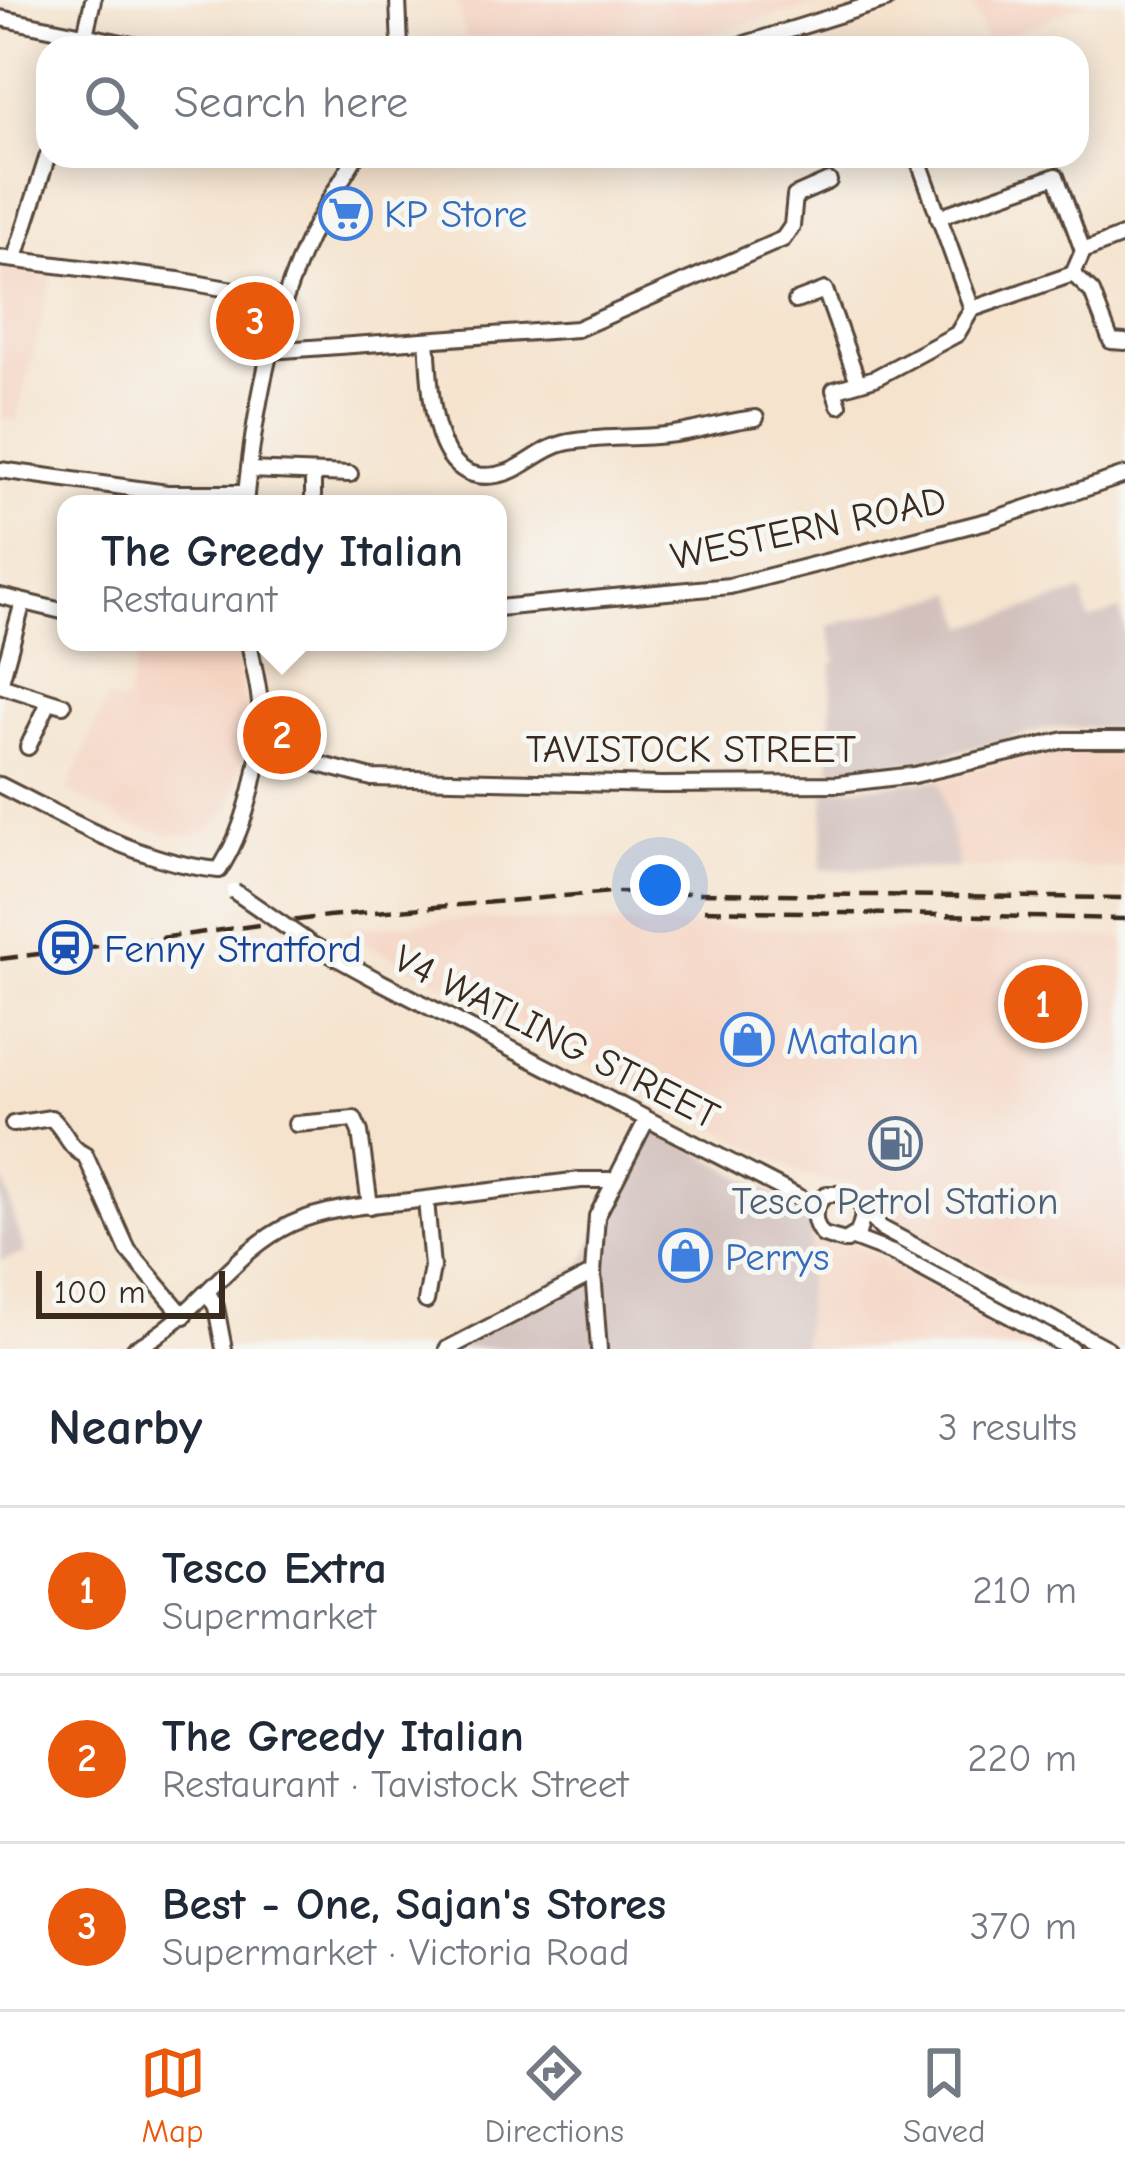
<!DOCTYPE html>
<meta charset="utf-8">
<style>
body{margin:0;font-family:"Comic Neue",sans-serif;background:#f6f6f7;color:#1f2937}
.scale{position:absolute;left:36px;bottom:30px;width:189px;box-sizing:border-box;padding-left:12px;border:6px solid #3b2a1e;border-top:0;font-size:33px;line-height:42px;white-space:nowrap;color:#3b2a1e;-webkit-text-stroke:9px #f6f6f2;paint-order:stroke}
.you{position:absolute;left:660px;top:885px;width:42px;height:42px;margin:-30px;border:9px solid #fff;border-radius:50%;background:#1a73e8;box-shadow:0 0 0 18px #1a73e833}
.badge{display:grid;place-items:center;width:78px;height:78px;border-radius:50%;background:#ea580c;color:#fff;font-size:39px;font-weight:700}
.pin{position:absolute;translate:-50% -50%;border:6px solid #fff;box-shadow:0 3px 12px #0006}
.popup{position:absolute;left:57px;top:495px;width:450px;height:156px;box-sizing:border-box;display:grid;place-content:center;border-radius:24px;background:#fff;filter:drop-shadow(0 3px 9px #0005);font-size:39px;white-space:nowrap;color:#747a83}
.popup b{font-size:45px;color:#1f2937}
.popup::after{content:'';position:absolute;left:50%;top:100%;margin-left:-24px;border:24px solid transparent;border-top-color:#fff}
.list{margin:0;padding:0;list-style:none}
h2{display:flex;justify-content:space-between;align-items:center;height:156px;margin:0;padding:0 48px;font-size:51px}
h2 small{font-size:39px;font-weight:400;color:#747a83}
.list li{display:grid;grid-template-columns:78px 1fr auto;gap:36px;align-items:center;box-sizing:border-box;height:168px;padding:0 48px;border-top:3px solid #e0e1e3}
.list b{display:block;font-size:45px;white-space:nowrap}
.list p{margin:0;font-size:39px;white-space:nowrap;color:#747a83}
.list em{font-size:39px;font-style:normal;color:#747a83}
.icon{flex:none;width:66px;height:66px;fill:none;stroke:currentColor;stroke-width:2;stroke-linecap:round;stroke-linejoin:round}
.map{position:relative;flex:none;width:1125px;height:1349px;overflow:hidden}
.search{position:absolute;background:#fff;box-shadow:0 6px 30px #0003;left:36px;right:36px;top:36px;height:132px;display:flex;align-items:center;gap:30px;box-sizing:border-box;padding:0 42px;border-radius:36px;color:#747a83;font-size:45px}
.sheet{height:660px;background:#fff}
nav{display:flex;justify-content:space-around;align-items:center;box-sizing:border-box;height:168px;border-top:3px solid #e0e1e3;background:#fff;font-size:33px;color:#747a83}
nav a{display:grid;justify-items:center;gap:6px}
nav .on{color:#ea580c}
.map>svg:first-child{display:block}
.built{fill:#f5d3c1}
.industrial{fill:#d1c0bc}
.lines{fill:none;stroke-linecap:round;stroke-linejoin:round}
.minor-casing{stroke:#574638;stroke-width:20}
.minor{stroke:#fff;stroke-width:14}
.rail{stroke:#3b2a1e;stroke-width:4.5;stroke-dasharray:18 9;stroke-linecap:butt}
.minor-bridge-casing{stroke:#574638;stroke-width:20;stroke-linecap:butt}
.minor-bridge{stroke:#fff;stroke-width:14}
.labels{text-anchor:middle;stroke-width:10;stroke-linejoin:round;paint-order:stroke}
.shop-label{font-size:39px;fill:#366cbe;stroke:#f6f6f2;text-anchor:start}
.street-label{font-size:39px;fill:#3b2a1e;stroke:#f6f6f2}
.transit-label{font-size:39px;fill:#164399;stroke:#f6f6f2;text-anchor:start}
.service-label{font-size:39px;fill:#4e5e75;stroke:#f6f6f2}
</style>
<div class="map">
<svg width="1125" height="1349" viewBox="0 0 1125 1349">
<rect width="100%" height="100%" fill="#f6f6f2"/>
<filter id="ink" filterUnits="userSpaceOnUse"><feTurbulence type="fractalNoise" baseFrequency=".00833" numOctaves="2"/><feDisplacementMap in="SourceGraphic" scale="24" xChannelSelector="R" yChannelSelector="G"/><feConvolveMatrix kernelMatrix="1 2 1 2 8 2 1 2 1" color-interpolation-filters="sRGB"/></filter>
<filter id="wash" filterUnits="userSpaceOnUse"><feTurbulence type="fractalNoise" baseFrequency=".004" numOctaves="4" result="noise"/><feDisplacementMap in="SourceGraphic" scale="48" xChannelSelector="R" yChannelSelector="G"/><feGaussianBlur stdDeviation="2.7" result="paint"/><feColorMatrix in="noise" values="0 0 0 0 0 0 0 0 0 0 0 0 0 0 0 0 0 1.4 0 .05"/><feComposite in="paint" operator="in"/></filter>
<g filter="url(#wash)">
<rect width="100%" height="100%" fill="#f5e3ce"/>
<!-- built -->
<g class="built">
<path d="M 455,0 L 829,0 L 665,48 L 469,48 Z"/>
<path d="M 972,0 L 1092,0 L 987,45 Z"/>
<path d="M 0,258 L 54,269 L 17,420 L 0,417 Z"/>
<path d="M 141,642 L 237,642 L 247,730 L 231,804 L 210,830 L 190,835 L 165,834 L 130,824 L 67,791 L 107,699 L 126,703 Z"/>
<path d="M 1066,750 L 1125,750 L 1125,868 L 959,868 L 940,780 L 1040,753 Z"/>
<path d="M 464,919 L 1125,938 L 1125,1297 L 1023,1285 L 883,1224 L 851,1186 L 805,1175 L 339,929 Z"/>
<path d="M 813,1219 L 1041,1349 L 801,1349 Z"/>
</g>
<!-- industrial -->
<g class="industrial">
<path d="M 1082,592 L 1089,620 L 1119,610 L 1125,629 L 1125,728 L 1050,728 L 927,760 L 830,770 L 832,664 L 836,661 L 828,626 L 955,593 L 967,627 Z"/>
<path d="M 940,780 L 959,868 L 821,870 L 825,790 Z"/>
<path d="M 646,1121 L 813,1219 L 802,1348 L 432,1349 L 583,1264 Z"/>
<path d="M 0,1168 L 25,1253 L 0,1261 Z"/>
</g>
</g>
<g filter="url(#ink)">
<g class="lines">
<defs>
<g id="minor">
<path d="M 398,0 L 400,48"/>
<path d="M 0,18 L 147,48"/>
<path d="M 85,35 L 93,0"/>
<path d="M 732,48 L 886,0"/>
<path d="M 917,156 L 972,309"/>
<path d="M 938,217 L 1056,176 L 1083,251"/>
<path d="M 1125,235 L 1083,251 L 1073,274 L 1092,292 L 1111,341 L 1125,342"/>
<path d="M 0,258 L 178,280 L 284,299"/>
<path d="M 15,258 L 48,155"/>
<path d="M 796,301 L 825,290 L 858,382"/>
<path d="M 427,340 C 431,386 428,498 508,472 C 528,465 543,448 565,443 C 597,436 633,439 666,435 C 696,432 725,421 756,418"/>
<path d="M 269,351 L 577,329 L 783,239 L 792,226 L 795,196 L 829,181"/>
<path d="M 839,405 L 834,390 L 875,378 L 957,334 L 972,309 L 1073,274"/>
<path d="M 0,470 L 167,493 L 246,493"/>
<path d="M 249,470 L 350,474"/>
<path d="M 313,497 L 313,473"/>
<path d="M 245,504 C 254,412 271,320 310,236 C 323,209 341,182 356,156"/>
<path d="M 0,596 L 66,612"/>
<path d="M 498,608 L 730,586 L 991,520 L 1125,475"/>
<path d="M 0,685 L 23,602"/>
<path d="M 0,685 L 63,705"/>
<path d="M 28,747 L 49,702"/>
<path d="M 257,748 L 372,778 L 662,785 L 839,784 L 914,775 L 1065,740 L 1125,740"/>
<path d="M 0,785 C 70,820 140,863 219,870"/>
<path d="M 219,870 C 244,832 259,772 261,726 C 262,698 254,669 249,642"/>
<path d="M 379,981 L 816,1206"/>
<path d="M 13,1124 L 51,1118 C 65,1129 68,1148 85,1155 L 128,1250 L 184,1316"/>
<path d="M 296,1124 L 354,1119 L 360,1132 L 370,1206"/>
<path d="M 426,1200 L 432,1267 L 426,1301"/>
<path d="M 864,1213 L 858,1233 L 845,1241 L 823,1235 C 811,1221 812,1206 827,1194 L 851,1194 L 881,1228 L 1108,1349"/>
<path d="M 853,1238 L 895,1254 L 1071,1349"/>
<path d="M 208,1293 L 216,1307 L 224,1349"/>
<path d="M 134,1349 C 195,1319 231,1252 291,1224 C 332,1205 382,1205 426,1199 C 478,1193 529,1186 581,1180 L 613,1180"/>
<path d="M 447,1349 L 593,1273"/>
<path d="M 599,1349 L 593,1273 L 597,1216 L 646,1121"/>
</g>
</defs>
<!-- minor casing -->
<use href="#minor" class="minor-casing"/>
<!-- minor -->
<use href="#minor" class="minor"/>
<!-- rail -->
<g class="rail">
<path d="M 704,910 L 1125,919"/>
<path d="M 0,959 L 328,916 L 612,892 L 1125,898"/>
</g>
<defs>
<path id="minor-bridge" d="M 234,891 L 311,944 L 379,981"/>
</defs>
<!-- minor-bridge casing -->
<use href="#minor-bridge" class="minor-bridge-casing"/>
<!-- minor-bridge -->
<use href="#minor-bridge" class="minor-bridge"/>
</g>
</g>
<!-- icons -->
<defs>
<symbol id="supermarket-ring" viewBox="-11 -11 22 22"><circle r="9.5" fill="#f6f6f2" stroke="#3f7fe0" stroke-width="1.5"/><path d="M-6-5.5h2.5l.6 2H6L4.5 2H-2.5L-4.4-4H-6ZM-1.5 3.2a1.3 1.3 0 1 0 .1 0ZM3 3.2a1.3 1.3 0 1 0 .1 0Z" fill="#3f7fe0"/></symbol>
<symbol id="station-ring" viewBox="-11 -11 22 22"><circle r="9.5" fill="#f6f6f2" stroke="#1a4fb4" stroke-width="1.5"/><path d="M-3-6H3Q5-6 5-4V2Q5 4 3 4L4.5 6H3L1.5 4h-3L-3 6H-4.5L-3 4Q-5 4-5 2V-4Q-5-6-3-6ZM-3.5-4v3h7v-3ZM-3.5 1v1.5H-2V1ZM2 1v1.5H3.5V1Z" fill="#1a4fb4"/></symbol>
<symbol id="shop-ring" viewBox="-11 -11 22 22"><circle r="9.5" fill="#f6f6f2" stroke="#3f7fe0" stroke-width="1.5"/><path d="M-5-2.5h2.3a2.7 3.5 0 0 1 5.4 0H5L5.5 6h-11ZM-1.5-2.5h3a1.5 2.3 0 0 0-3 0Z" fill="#3f7fe0"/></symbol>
<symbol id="fuel-ring" viewBox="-11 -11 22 22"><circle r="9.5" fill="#f6f6f2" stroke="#5c6f8a" stroke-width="1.5"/><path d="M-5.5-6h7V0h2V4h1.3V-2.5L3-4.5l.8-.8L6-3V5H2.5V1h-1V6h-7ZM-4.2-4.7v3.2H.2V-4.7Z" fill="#5c6f8a"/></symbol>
</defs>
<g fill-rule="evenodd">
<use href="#supermarket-ring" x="316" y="184" width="59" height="59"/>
<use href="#station-ring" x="36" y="918" width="59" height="59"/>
<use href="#shop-ring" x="718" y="1010" width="59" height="59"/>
<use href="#fuel-ring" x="866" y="1114" width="59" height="59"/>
<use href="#shop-ring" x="656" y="1226" width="59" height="59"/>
</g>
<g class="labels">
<!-- shop labels -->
<g class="shop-label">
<text x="384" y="227">KP Store</text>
<text x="786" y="1054">Matalan</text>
<text x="725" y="1270">Perrys</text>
</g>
<!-- street labels -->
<g class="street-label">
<text transform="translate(808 527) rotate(-12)" y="14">WESTERN ROAD</text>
<text x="691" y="762">TAVISTOCK STREET</text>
<text transform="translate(557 1036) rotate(27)" y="14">V4 WATLING STREET</text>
</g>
<!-- transit labels -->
<g class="transit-label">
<text x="104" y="962">Fenny Stratford</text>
</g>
<!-- service labels -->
<g class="service-label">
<text x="895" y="1214">Tesco Petrol Station</text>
</g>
</g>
</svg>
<div class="scale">100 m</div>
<div class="you"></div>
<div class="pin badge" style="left:1043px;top:1004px">1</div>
<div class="pin badge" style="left:282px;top:735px">2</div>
<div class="popup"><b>The Greedy Italian</b>Restaurant</div>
<div class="pin badge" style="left:255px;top:321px">3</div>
<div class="search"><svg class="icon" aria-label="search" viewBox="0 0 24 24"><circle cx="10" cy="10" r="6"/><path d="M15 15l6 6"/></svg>Search here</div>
</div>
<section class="sheet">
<h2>Nearby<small>3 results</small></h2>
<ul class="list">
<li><span class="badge">1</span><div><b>Tesco Extra</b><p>Supermarket</p></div><em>210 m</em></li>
<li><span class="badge">2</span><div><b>The Greedy Italian</b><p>Restaurant · Tavistock Street</p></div><em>220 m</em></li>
<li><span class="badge">3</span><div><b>Best - One, Sajan's Stores</b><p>Supermarket · Victoria Road</p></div><em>370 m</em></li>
</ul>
</section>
<nav>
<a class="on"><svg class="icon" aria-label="map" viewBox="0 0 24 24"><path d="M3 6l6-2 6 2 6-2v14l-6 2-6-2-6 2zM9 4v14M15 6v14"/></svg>Map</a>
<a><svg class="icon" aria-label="directions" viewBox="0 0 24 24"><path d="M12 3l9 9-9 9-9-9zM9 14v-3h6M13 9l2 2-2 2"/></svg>Directions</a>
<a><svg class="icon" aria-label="saved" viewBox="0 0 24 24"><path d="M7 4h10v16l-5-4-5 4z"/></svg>Saved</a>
</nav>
